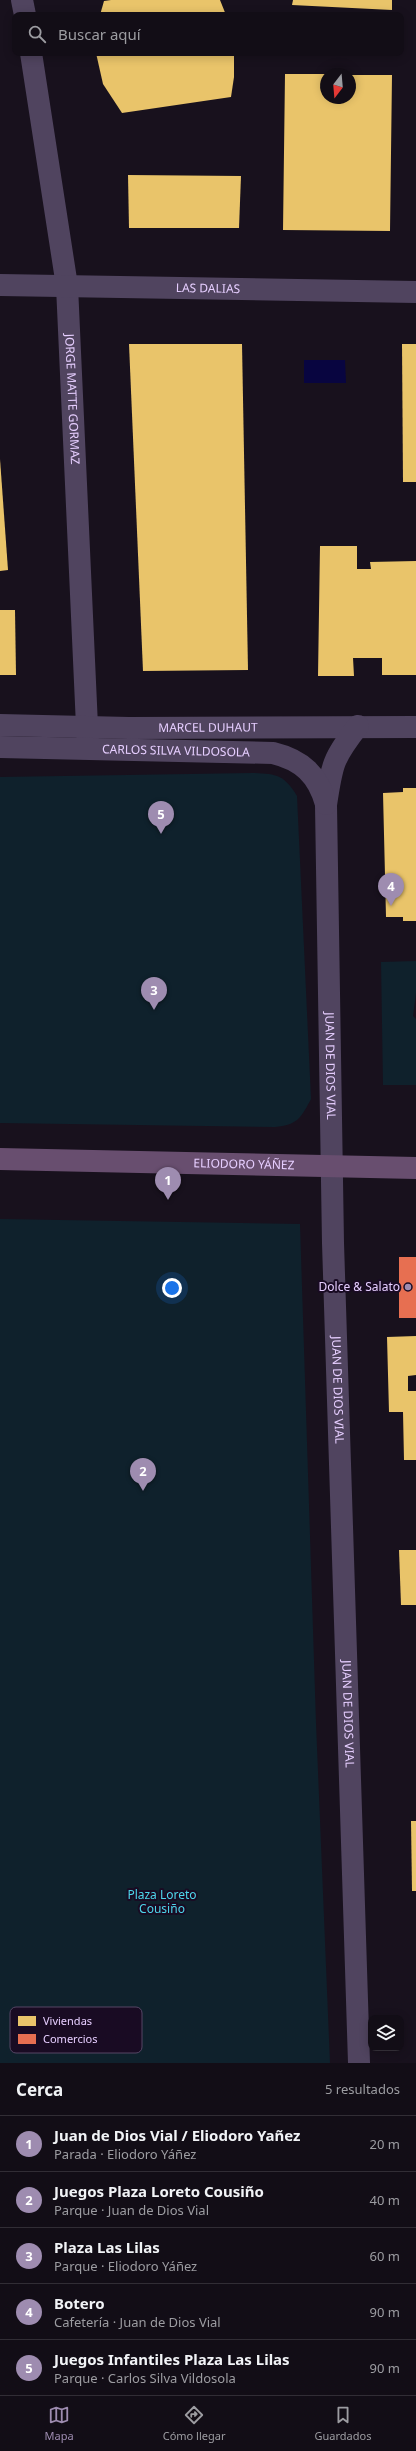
<!DOCTYPE html>
<html lang="es">
<meta charset="utf-8">
<style>
body{margin:0;font-family:"Noto Sans",sans-serif;background:#1b161f;color:#f1f3f6}
.controls{position:absolute;right:12px;bottom:12px;display:grid;overflow:hidden;border-radius:8px;box-shadow:0 2px 10px #0003}
.controls button{width:36px;height:36px;display:grid;place-items:center;padding:0;border:0;border-bottom:1px solid #312d35;background:#120d16;color:#f1f3f6;font:20px sans-serif}
.compass{position:absolute;left:320px;top:68px;width:36px;height:36px;border-radius:50%;background:#120d16;box-shadow:0 2px 10px #0003;rotate:196deg}
.you{position:absolute;left:172px;top:1288px;width:14px;height:14px;margin:-10px;border:3px solid #fff;border-radius:50%;background:#1a73e8;box-shadow:0 0 0 6px #1a73e833}
.badge{display:grid;place-items:center;width:26px;height:26px;border-radius:50%;background:#9e8cb0;color:#fff;font-size:13px;font-weight:700}
.pin{position:absolute;translate:-50% -33px;filter:drop-shadow(0 1px 2px #0008)}
.pin::after{content:'';position:absolute;top:21px;width:14px;height:12px;background:inherit;clip-path:polygon(0 0,100% 0,50% 100%)}
.list{margin:0;padding:0;list-style:none}
h2{display:flex;justify-content:space-between;align-items:center;height:52px;margin:0;padding:0 16px;font-size:17px}
h2 small{font-size:13px;font-weight:400;color:#9c9ca1}
.list li{display:grid;grid-template-columns:26px 1fr auto;gap:12px;align-items:center;box-sizing:border-box;height:56px;padding:0 16px;border-top:1px solid #312d35}
.list b{display:block;font-size:15px;white-space:nowrap}
.list p{margin:0;font-size:13px;white-space:nowrap;color:#9c9ca1}
.list em{font-size:13px;font-style:normal;color:#9c9ca1}
.icon{flex:none;width:22px;height:22px;fill:none;stroke:currentColor;stroke-width:2;stroke-linecap:round;stroke-linejoin:round}
.map{position:relative;flex:none;width:416px;height:2063px;overflow:hidden}
.search{position:absolute;background:#120d16;box-shadow:0 2px 10px #0003;left:12px;right:12px;top:12px;height:44px;display:flex;align-items:center;gap:10px;box-sizing:border-box;padding:0 14px;border-radius:8px;color:#9c9ca1;font-size:15px}
.sheet{height:332px;background:#120d16}
nav{display:flex;justify-content:space-around;align-items:center;box-sizing:border-box;height:56px;border-top:1px solid #312d35;background:#120d16;font-size:11px;color:#9c9ca1}
nav a{display:grid;justify-items:center;gap:2px}
nav .on{color:#9e8cb0}
.map>svg:first-child{display:block}
.green{fill:#0f212c}
.water{fill:#080540}
.homes{fill:#e9c46a}
.shops{fill:#e76f51}
.lines{fill:none;stroke-linecap:round;stroke-linejoin:round}
.minor{stroke:#50445f;stroke-width:22}
.major{stroke:#684e6f;stroke-width:22}
.poi-dot{fill:#9e8cb0;stroke:#190b23;stroke-width:1.5}
.labels{text-anchor:middle;stroke-width:4;stroke-linejoin:round;paint-order:stroke}
.street-label{font-size:12px;fill:#e6ceff;stroke:#190b23}
.poi-label{font-size:12px;fill:#e6ceff;stroke:#190b23;text-anchor:end}
.park-label{font-size:12px;fill:#4dd6eb;stroke:#190b23}
.key{fill:#190b23;stroke:#564665;stroke-width:1}
.key-label{font-size:11px;fill:#e6ceff}
</style>
<div class="map">
<svg width="416" height="2063" viewBox="0 0 416 2063">
<rect width="100%" height="100%" fill="#18111d"/>
<!-- green -->
<g class="green">
<path d="M 253,773 C 277,774 284,775 297,796 L 311,1099 C 301,1118 297,1125 275,1127 L 0,1123 L 0,777 Z"/>
<path d="M 416,961 L 416,993 L 413,1016 L 416,1019 L 416,1085 L 383,1085 L 381,962 Z"/>
<path d="M 0,1219 L 300,1224 L 316,1723 L 330,2063 L 0,2063 Z"/>
</g>
<!-- water -->
<path class="water" d="M 304,360 L 345,360 L 346,383 L 304,383 Z"/>
<!-- homes -->
<g class="homes">
<path d="M 111,0 L 220,0 L 226,15 L 100,15 L 104,1 Z"/>
<path d="M 293,0 L 392,0 L 392,10 L 292,5 Z"/>
<path d="M 96,53 L 234,53 L 234,77 L 231,97 L 122,113 L 103,84 Z"/>
<path d="M 285,74 L 326,74 L 326,98 L 350,98 L 350,75 L 392,75 L 390,231 L 283,230 Z"/>
<path d="M 128,175 L 241,176 L 239,228 L 129,228 Z"/>
<path d="M 129,344 L 242,344 L 248,670 L 143,671 Z"/>
<path d="M 402,344 L 416,344 L 416,482 L 403,482 Z"/>
<path d="M 0,459 L 8,570 L 0,571 Z"/>
<path d="M 320,546 L 357,546 L 357,569 L 371,569 L 370,562 L 416,561 L 416,675 L 382,675 L 382,658 L 353,658 L 354,676 L 318,676 Z"/>
<path d="M 0,610 L 15,610 L 16,675 L 0,675 Z"/>
<path d="M 403,788 L 416,788 L 416,921 L 403,921 L 403,917 L 386,917 L 383,793 L 403,792 Z"/>
<path d="M 416,1336 L 416,1375 L 408,1376 L 408,1391 L 416,1391 L 416,1460 L 404,1460 L 403,1412 L 389,1412 L 387,1337 Z"/>
<path d="M 399,1550 L 416,1550 L 416,1605 L 401,1605 Z"/>
<path d="M 411,1821 L 416,1821 L 416,1891 L 412,1891 Z"/>
</g>
<!-- shops -->
<rect class="shops" x="399" y="1257" width="17" height="61"/>
<g class="lines">
<!-- minor -->
<g class="minor">
<path d="M 22,0 L 25,15"/>
<path id="s1" d="M 31,53 L 67,286 L 88,748"/>
<path id="s2" d="M 0,285 L 416,292"/>
<path id="s3" d="M 0,725 L 129,728 L 416,727"/>
<path id="s4" d="M 358,726 C 333,758 332,764 326,805 L 333,1243 L 359,2063"/>
<path id="s5" d="M 0,747 L 273,753 C 302,760 318,775 326,804"/>
</g>
<!-- major -->
<path class="major" id="s6" d="M 0,1159 L 416,1168"/>
</g>
<!-- markers -->
<circle class="poi-dot" cx="408" cy="1287" r="4"/>
<g class="labels">
<!-- street labels -->
<g class="street-label">
<text dy="4" stroke="none"><textPath href="#s2" startOffset="208">LAS DALIAS</textPath></text>
<text dy="4" stroke="none"><textPath href="#s1" startOffset="349">JORGE MATTE GORMAZ</textPath></text>
<text dy="4" stroke="none"><textPath href="#s3" startOffset="208">MARCEL DUHAUT</textPath></text>
<text dy="4" stroke="none"><textPath href="#s5" startOffset="176">CARLOS SILVA VILDOSOLA</textPath></text>
<text dy="4" stroke="none"><textPath href="#s4" startOffset="348">JUAN DE DIOS VIAL</textPath></text>
<text dy="4" stroke="none"><textPath href="#s6" startOffset="244">ELIODORO YÁÑEZ</textPath></text>
<text dy="4" stroke="none"><textPath href="#s4" startOffset="672">JUAN DE DIOS VIAL</textPath></text>
<text dy="4" stroke="none"><textPath href="#s4" startOffset="996">JUAN DE DIOS VIAL</textPath></text>
</g>
<!-- poi labels -->
<g class="poi-label">
<text x="400" y="1291">Dolce &amp; Salato</text>
</g>
<!-- park labels -->
<g class="park-label">
<text x="162" y="1899">Plaza Loreto<tspan x="162" dy="14">Cousiño</tspan></text>
</g>
</g>
<!-- legend -->
<rect x="10" y="2007" width="132" height="46" rx="6" class="key"/>
<rect x="18" y="2016" width="18" height="10" fill="#e9c46a"/>
<rect x="18" y="2034" width="18" height="10" fill="#e76f51"/>
<g class="key-label">
<text x="43" y="2025">Viviendas</text>
<text x="43" y="2043">Comercios</text>
</g>
</svg>
<div class="controls">
<button><svg class="icon" aria-label="layers" viewBox="0 0 24 24"><path d="M12 4l9 5-9 5-9-5zM3 14l9 5 9-5"/></svg></button>
</div>
<svg class="compass" viewBox="-18 -18 36 36"><path d="M0-13l5 13h-10z" fill="#e53935"/><path d="M0 13l5-13h-10z" fill="#9c9ca1"/></svg>
<div class="you"></div>
<div class="pin badge" style="left:168px;top:1200px">1</div>
<div class="pin badge" style="left:143px;top:1491px">2</div>
<div class="pin badge" style="left:154px;top:1010px">3</div>
<div class="pin badge" style="left:391px;top:906px">4</div>
<div class="pin badge" style="left:161px;top:834px">5</div>
<div class="search"><svg class="icon" aria-label="search" viewBox="0 0 24 24"><circle cx="10" cy="10" r="6"/><path d="M15 15l6 6"/></svg>Buscar aquí</div>
</div>
<section class="sheet">
<h2>Cerca<small>5 resultados</small></h2>
<ul class="list">
<li><span class="badge">1</span><div><b>Juan de Dios Vial / Eliodoro Yañez</b><p>Parada · Eliodoro Yáñez</p></div><em>20 m</em></li>
<li><span class="badge">2</span><div><b>Juegos Plaza Loreto Cousiño</b><p>Parque · Juan de Dios Vial</p></div><em>40 m</em></li>
<li><span class="badge">3</span><div><b>Plaza Las Lilas</b><p>Parque · Eliodoro Yáñez</p></div><em>60 m</em></li>
<li><span class="badge">4</span><div><b>Botero</b><p>Cafetería · Juan de Dios Vial</p></div><em>90 m</em></li>
<li><span class="badge">5</span><div><b>Juegos Infantiles Plaza Las Lilas</b><p>Parque · Carlos Silva Vildosola</p></div><em>90 m</em></li>
</ul>
</section>
<nav>
<a class="on"><svg class="icon" aria-label="map" viewBox="0 0 24 24"><path d="M3 6l6-2 6 2 6-2v14l-6 2-6-2-6 2zM9 4v14M15 6v14"/></svg>Mapa</a>
<a><svg class="icon" aria-label="directions" viewBox="0 0 24 24"><path d="M12 3l9 9-9 9-9-9zM9 14v-3h6M13 9l2 2-2 2"/></svg>Cómo llegar</a>
<a><svg class="icon" aria-label="saved" viewBox="0 0 24 24"><path d="M7 4h10v16l-5-4-5 4z"/></svg>Guardados</a>
</nav>
